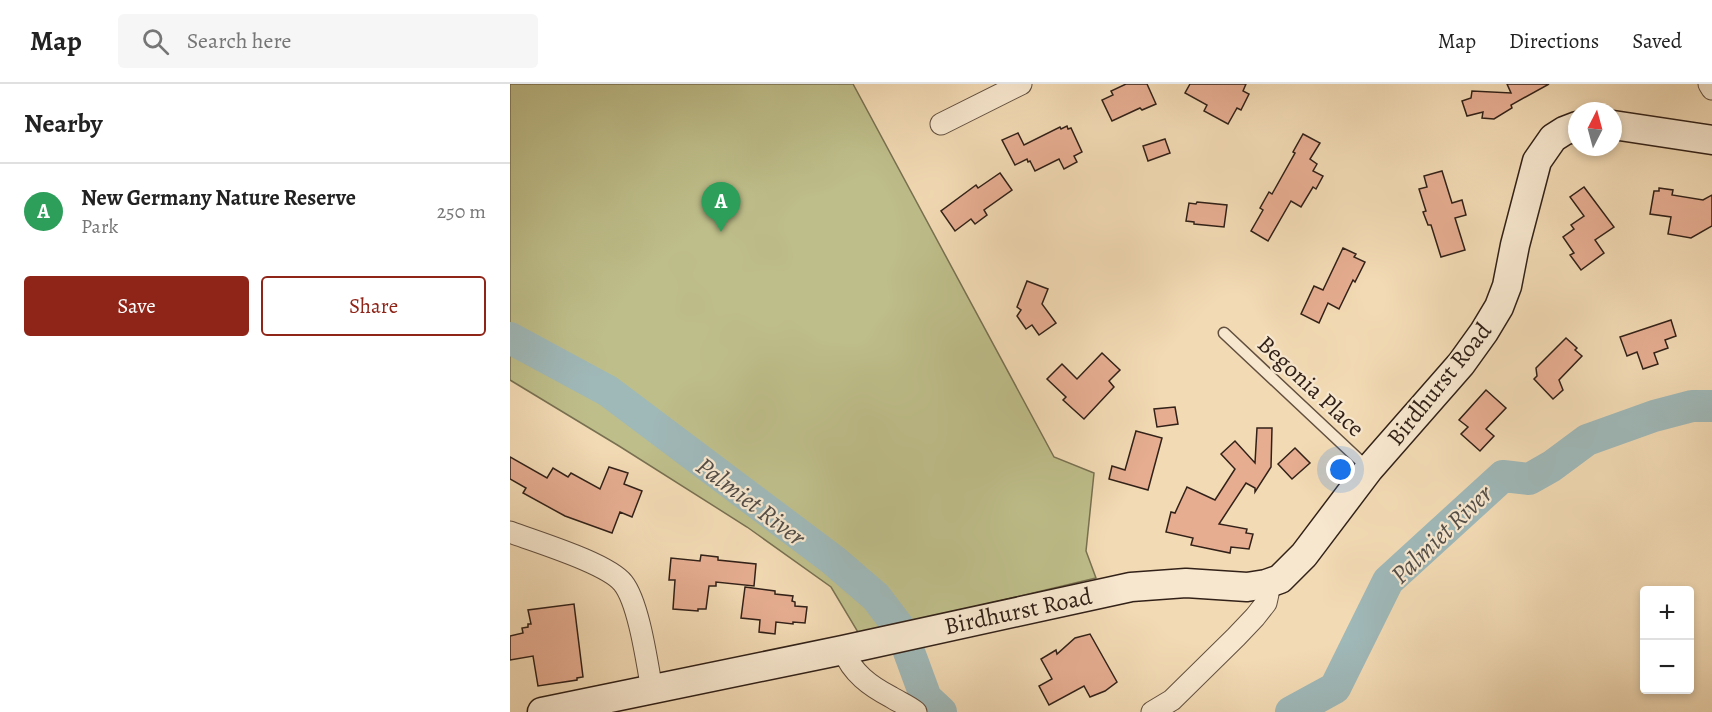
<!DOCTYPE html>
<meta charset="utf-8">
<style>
body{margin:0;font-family:Alegreya,serif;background:#f6f6f6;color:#222}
.controls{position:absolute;right:18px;bottom:18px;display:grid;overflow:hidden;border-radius:6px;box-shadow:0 3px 9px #0003}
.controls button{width:54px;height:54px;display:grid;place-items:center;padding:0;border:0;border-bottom:2px solid #e0e0e0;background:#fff;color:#222;font:30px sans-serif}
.compass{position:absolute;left:1058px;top:18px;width:54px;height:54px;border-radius:50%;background:#fff;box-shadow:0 3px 9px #0003;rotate:6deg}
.you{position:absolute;left:831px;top:386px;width:21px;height:21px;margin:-15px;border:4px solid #fff;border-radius:50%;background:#1a73e8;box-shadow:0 0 0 9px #1a73e833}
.badge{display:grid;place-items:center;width:39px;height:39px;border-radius:50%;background:#8f2418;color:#fff;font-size:20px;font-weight:700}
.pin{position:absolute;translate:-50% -50px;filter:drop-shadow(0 2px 3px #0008)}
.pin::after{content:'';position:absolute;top:32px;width:21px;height:18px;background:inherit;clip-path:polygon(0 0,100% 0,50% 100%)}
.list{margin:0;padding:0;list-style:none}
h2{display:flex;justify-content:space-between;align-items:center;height:78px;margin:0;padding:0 24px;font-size:26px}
h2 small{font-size:20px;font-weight:400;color:#767676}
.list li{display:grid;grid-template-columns:39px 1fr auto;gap:18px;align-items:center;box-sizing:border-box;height:96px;padding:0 24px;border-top:2px solid #e0e0e0}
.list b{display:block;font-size:22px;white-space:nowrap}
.list p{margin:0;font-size:20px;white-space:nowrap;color:#767676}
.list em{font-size:20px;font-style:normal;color:#767676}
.actions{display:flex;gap:12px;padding:18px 24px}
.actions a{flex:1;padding:14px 0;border:2px solid #8f2418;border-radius:6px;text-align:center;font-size:21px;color:#8f2418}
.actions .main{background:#8f2418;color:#fff}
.icon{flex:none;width:33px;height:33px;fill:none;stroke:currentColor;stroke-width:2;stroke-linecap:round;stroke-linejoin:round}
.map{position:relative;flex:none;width:1202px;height:628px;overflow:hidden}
header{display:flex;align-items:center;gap:36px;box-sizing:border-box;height:84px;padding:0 30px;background:#fff;border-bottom:2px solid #e0e0e0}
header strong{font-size:28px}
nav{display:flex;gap:33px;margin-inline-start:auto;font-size:21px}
.search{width:420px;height:54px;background:#f6f6f6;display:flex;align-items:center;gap:15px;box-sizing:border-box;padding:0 21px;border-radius:6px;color:#767676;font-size:22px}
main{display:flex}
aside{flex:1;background:#fff}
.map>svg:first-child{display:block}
.green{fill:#bebe8a;stroke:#787051;stroke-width:1.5}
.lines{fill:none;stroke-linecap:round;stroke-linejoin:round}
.river{stroke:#9fb8b8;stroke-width:32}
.building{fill:#e6ad91;stroke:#322118;stroke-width:1.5}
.lane-casing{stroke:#624f3f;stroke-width:13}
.street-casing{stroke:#624f3f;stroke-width:23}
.secondary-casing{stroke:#322118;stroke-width:31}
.lane{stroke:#f7e7ce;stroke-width:10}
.street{stroke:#f7e7ce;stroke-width:21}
.secondary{stroke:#f7e7ce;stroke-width:28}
.labels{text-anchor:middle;stroke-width:4.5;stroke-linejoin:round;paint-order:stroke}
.street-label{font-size:24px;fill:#322118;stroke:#f7e7ce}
.water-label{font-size:26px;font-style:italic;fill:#534e48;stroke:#f7e7ce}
</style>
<header>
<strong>Map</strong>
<div class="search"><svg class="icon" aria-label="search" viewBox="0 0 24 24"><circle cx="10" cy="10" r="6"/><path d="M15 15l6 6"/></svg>Search here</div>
<nav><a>Map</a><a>Directions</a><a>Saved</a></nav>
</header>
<main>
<aside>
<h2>Nearby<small></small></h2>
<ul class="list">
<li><span class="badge" style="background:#2e9e5b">A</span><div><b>New Germany Nature Reserve</b><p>Park</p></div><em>250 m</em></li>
</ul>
<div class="actions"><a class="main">Save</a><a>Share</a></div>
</aside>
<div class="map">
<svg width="1202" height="628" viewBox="0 0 1202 628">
<rect width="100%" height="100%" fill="#f2dab4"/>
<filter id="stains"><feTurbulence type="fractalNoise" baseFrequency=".00333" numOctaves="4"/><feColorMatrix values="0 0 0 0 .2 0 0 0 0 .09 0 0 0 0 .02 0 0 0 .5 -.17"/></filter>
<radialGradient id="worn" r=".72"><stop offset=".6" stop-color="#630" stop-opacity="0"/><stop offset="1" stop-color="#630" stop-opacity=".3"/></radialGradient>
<!-- green -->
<path class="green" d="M 0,0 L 343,0 L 544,373 L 584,389 L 576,467 L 586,494 L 349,550 L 321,503 L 237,443 L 109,362 L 0,296 Z"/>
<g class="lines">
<!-- river -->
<g class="river">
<path d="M 0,254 L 98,307 L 323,476 L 366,513 L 391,546 L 416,614 L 431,628"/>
<path d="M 781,628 L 825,604 L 878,497 L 993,392 L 1019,395 L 1042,382 L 1077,356 L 1144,332 L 1182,322 L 1202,322"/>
</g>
</g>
<!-- building -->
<g class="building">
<path d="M 616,0 L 637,0 L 646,20 L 632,26 L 630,24 L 602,37 L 592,16 L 603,11 L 601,7 Z"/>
<path d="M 680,0 L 736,0 L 733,7 L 739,10 L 731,26 L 727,24 L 718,40 L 694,27 L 697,21 L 675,9 Z"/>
<path d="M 997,0 L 1039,0 L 1001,21 L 1002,24 L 984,35 L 972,34 L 973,28 L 957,32 L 952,17 L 961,14 L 962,7 L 1001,9 Z"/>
<path d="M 557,42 L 558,45 L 561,44 L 572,68 L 564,72 L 567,78 L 554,85 L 549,75 L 525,87 L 520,77 L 518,78 L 517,75 L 505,81 L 492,56 L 508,49 L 514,61 L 550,43 L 551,45 Z"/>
<path d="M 793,50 L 810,59 L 800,75 L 807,80 L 803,87 L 813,92 L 806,105 L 803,103 L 791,123 L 781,117 L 758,157 L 741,147 L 753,126 L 750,124 L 759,108 L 762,110 L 785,69 L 783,68 Z"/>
<path d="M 655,55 L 660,69 L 638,77 L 633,62 Z"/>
<path d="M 932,87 L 942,119 L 952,116 L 956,131 L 945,134 L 955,166 L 931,173 L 921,141 L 918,141 L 913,128 L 916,127 L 909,105 L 917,103 L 914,92 Z"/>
<path d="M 490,89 L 502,106 L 474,126 L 477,131 L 465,140 L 461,135 L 445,147 L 431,127 L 466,101 L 468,104 Z"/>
<path d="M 1074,103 L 1104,143 L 1085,156 L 1094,169 L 1071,186 L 1060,171 L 1064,169 L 1053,153 L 1064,145 L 1061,141 L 1074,132 L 1060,113 Z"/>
<path d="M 1149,104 L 1163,106 L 1162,111 L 1193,116 L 1202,111 L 1202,142 L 1181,154 L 1158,150 L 1161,133 L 1140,130 L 1144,107 L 1149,107 Z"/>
<path d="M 687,118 L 717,121 L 714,143 L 684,140 L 684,138 L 676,137 L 679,119 L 686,120 Z"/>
<path d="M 833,164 L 846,170 L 844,173 L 855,178 L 845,198 L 843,196 L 829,225 L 818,219 L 809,239 L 791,230 L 804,202 L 813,206 Z"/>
<path d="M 517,197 L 538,205 L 532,220 L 546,239 L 529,251 L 522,241 L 516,245 L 507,232 L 511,226 L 507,223 Z"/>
<path d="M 1161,236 L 1166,252 L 1155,256 L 1158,264 L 1144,269 L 1148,280 L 1133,285 L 1127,268 L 1117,272 L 1110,253 Z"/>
<path d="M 1056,254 L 1067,264 L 1065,266 L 1072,272 L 1049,296 L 1053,306 L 1043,315 L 1024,295 L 1027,292 L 1026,284 Z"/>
<path d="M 592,269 L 610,286 L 599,297 L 604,303 L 574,335 L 553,316 L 556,313 L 537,295 L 552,280 L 567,295 Z"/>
<path d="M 976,306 L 996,324 L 976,345 L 984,352 L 970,367 L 951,350 L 958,343 L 949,336 Z"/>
<path d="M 665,323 L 668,340 L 647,343 L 644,325 Z"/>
<path d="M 747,344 L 762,344 L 761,383 L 745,408 L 745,404 L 736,399 L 709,440 L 737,445 L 736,449 L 743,450 L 739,465 L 721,463 L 720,469 L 681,461 L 683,454 L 656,448 L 661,428 L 665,429 L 677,403 L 705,416 L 725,385 L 711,370 L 725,357 L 745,379 Z"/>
<path d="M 626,347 L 652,354 L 638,406 L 599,395 L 602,382 L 615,386 Z"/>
<path d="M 785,364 L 800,379 L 782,395 L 768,380 Z"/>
<path d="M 0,373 L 37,394 L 43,384 L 58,393 L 61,389 L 90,405 L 99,383 L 118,389 L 114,400 L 132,407 L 122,433 L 110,428 L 102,449 L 55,432 L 13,409 L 16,404 L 0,395 Z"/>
<path d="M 191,471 L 208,473 L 208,476 L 246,480 L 244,502 L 206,498 L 206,502 L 199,502 L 196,525 L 188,525 L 188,527 L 163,525 L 165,496 L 159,496 L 161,474 L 190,477 Z"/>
<path d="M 235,503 L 265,507 L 265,510 L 283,512 L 282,517 L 285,518 L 285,522 L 297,523 L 295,539 L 283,538 L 283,540 L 266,538 L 265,550 L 249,548 L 250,536 L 231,534 Z"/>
<path d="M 64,520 L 73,593 L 67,594 L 67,596 L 28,602 L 23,572 L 0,576 L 0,552 L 13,549 L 12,544 L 18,543 L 18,540 L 21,540 L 18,526 Z"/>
<path d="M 580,550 L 607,598 L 595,607 L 580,613 L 574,602 L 539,621 L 529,602 L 542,595 L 531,575 L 546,566 L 547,570 L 565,554 Z"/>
</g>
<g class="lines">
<defs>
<path id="lane" d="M 714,249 L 859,385"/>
<g id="street">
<path d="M 1199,0 L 1202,5"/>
<path d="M 431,40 L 511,0"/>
<path d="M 0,448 C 26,458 97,479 113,499 C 129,519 137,579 142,606"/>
<path d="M 333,566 C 342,589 360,602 381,613 C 389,618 399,622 406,628"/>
<path d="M 642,628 L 662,616 L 726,553 L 745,533 L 756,519 L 758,510 L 756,500"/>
</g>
<g id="secondary">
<path d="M 1103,41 L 1202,56"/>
<path d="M 32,628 L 333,566 L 621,503 L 676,499 L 737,503 L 756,500 L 770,495 L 794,471 L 859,385 L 951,280 L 974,248 L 989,223 L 997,202 L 1005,161 L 1027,77 L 1043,54 L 1054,47 L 1067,42"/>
</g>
</defs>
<!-- lane casing -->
<use href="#lane" class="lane-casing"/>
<!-- street casing -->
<use href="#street" class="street-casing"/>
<!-- secondary casing -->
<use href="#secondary" class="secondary-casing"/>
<!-- lane -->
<use href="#lane" class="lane"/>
<!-- street -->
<use href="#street" class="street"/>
<!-- secondary -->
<use href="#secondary" class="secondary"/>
</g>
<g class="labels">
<!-- street labels -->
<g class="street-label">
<text transform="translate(929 300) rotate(-51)" y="8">Birdhurst Road</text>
<text transform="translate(801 302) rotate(43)" y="8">Begonia Place</text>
<text transform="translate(508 527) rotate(-12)" y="8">Birdhurst Road</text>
</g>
<!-- water labels -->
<g class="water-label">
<text transform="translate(241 417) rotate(37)" y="9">Palmiet River</text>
<text transform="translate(931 450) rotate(-44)" y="9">Palmiet River</text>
</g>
</g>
<rect width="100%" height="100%" filter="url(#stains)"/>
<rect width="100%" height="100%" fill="url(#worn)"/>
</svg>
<div class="controls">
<button>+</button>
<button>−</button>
</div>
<svg class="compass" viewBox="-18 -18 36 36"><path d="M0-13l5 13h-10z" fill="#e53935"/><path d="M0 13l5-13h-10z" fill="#767676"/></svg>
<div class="you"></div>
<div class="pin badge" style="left:211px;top:148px;background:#2e9e5b">A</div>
</div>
</main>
